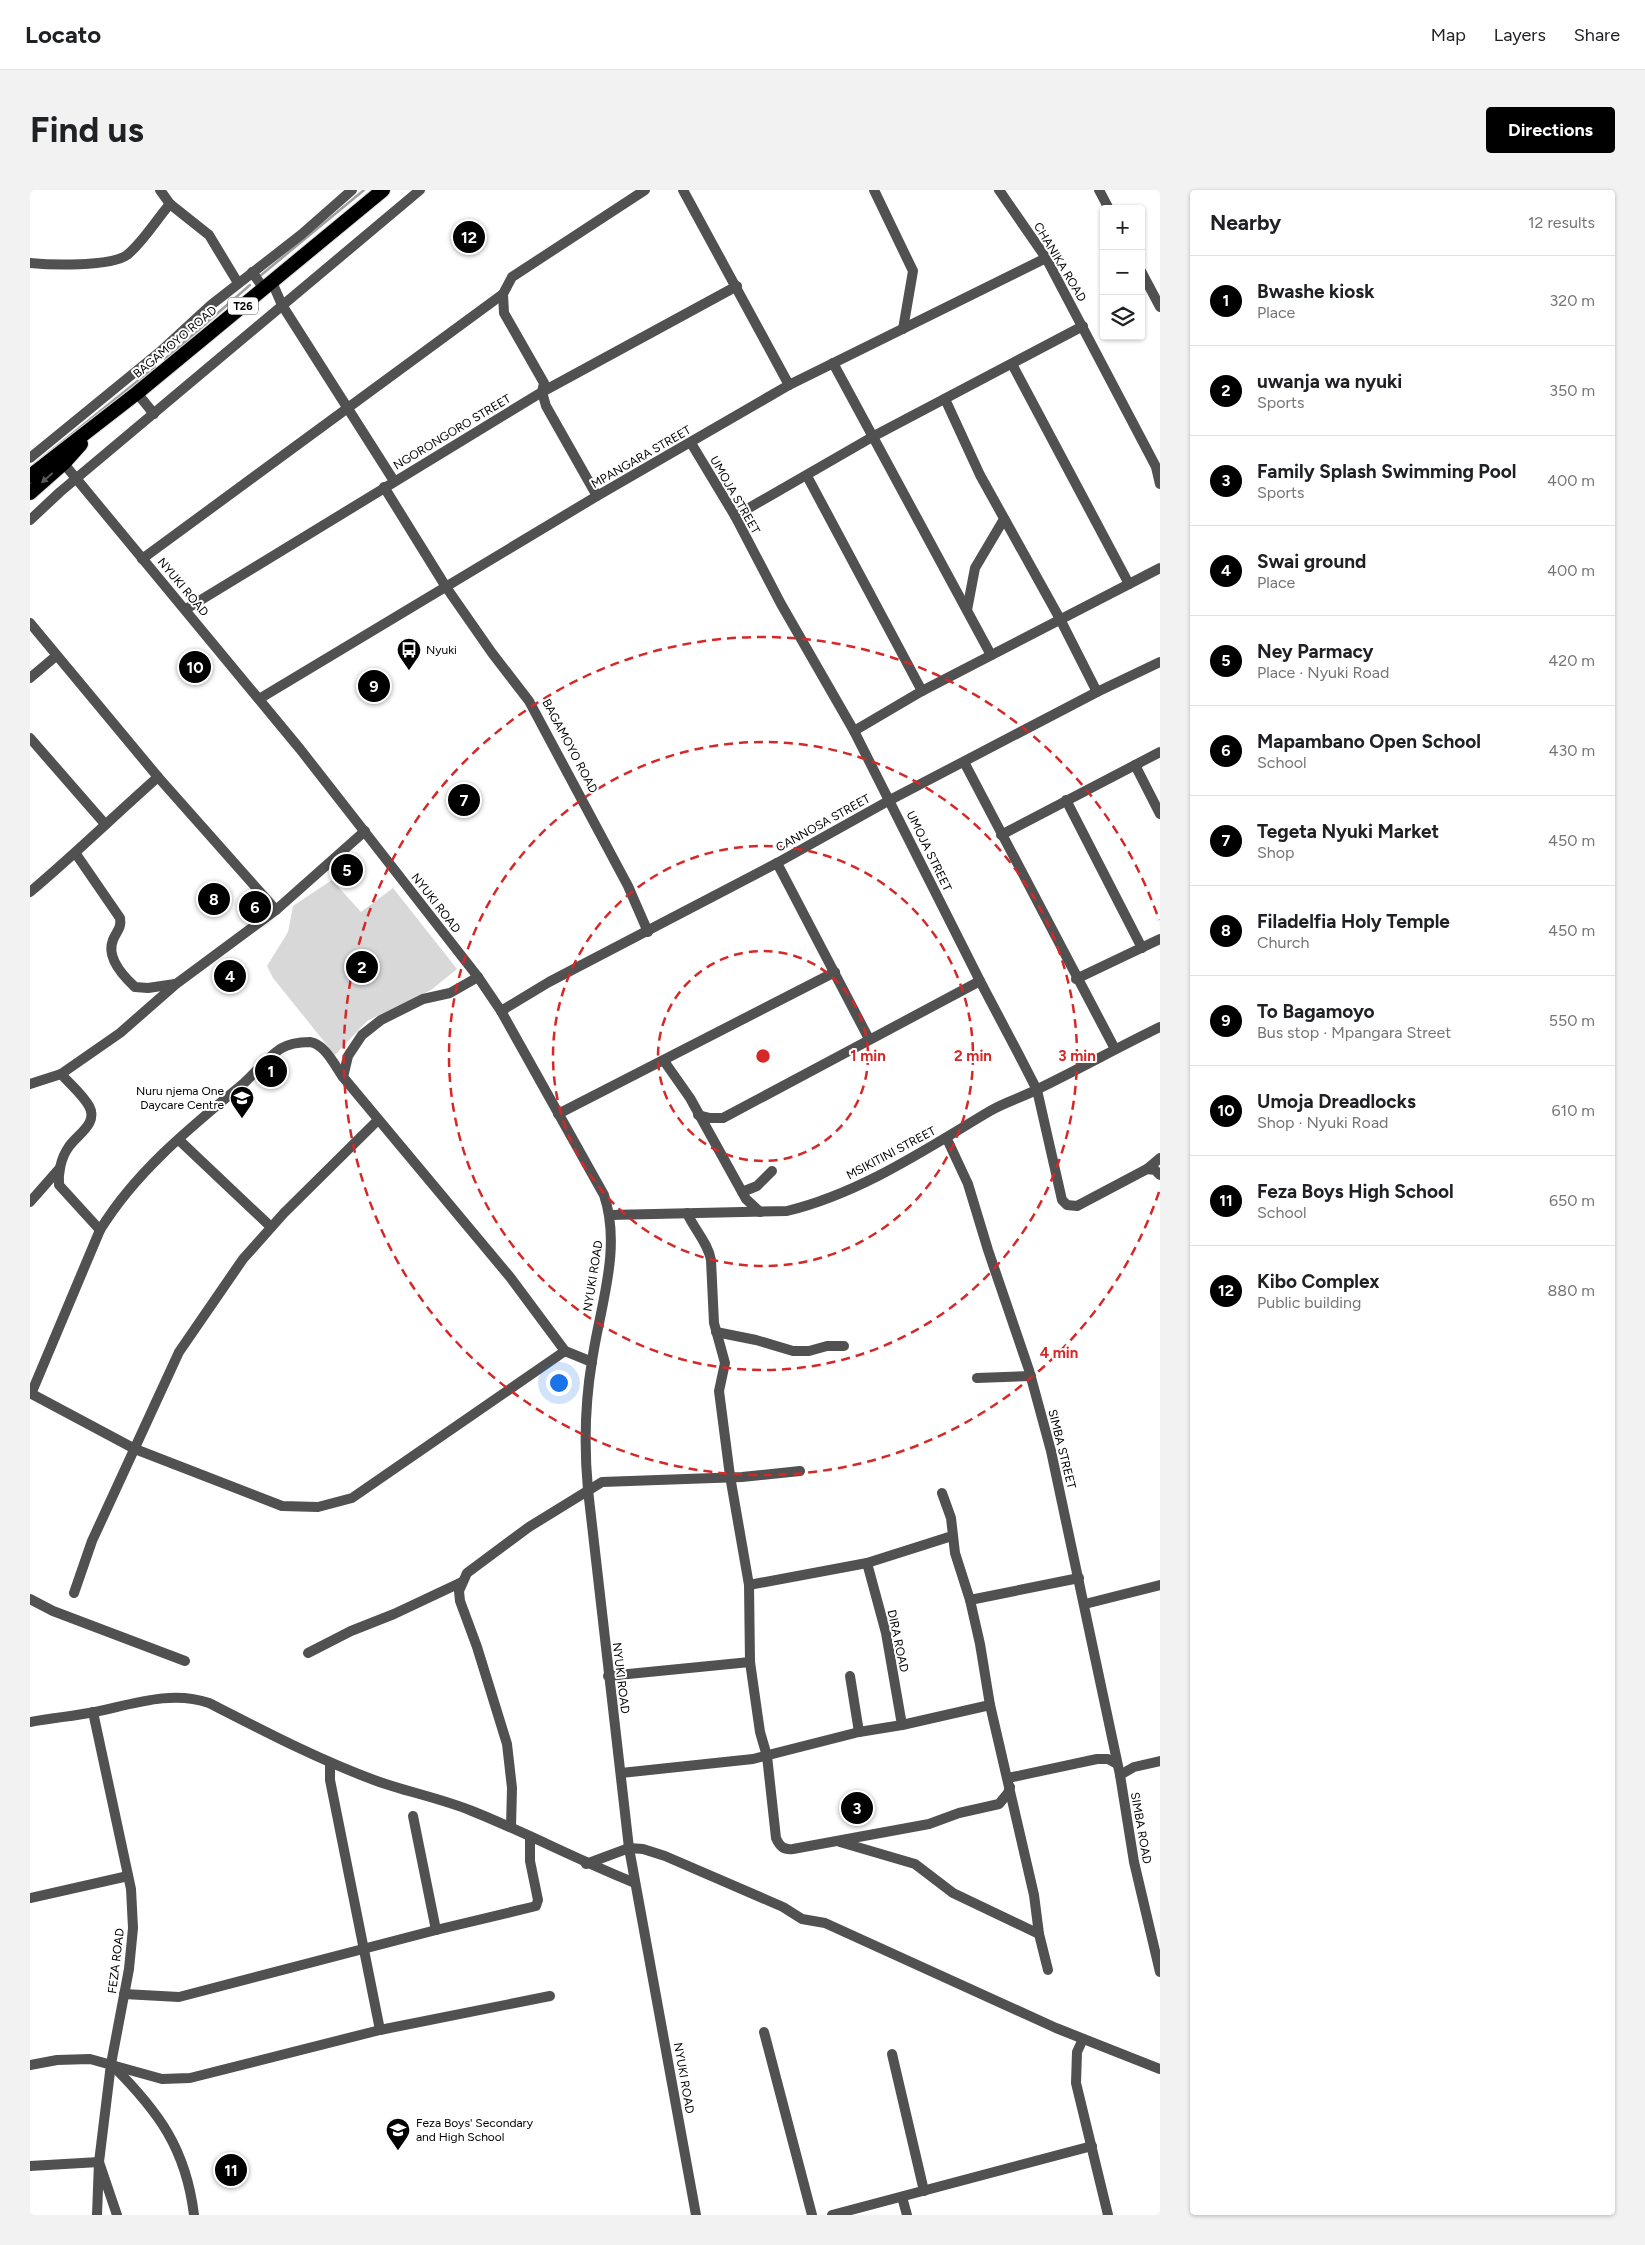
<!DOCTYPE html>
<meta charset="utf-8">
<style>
body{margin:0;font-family:Figtree,sans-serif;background:#f2f2f2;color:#202124}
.controls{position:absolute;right:15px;top:15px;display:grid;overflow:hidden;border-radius:5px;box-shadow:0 1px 4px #0004}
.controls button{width:45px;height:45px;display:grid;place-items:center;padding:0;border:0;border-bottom:1px solid #e0e0e0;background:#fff;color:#202124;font:25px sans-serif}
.you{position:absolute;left:528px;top:1192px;width:18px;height:18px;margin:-12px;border:4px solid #fff;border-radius:50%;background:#1a73e8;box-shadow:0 0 0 8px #1a73e833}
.badge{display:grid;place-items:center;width:32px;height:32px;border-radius:50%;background:#000;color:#fff;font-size:16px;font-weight:700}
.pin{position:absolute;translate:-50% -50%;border:2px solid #fff;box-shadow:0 1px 5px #0006}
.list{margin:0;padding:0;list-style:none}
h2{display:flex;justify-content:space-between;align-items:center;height:65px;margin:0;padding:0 20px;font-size:21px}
h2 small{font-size:16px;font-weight:400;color:#757577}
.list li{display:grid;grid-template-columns:32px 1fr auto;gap:15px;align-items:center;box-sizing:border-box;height:90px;padding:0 20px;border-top:1px solid #e0e0e0}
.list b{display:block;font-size:19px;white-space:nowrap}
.list p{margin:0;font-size:16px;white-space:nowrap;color:#757577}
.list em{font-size:16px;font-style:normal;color:#757577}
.icon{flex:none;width:28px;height:28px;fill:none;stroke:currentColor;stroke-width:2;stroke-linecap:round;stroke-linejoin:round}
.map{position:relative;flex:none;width:1130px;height:2025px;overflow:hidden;border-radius:5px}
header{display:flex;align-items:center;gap:30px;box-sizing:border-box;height:70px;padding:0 25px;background:#fff;border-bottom:1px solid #e0e0e0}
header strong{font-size:24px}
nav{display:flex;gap:28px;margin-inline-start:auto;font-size:18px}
.intro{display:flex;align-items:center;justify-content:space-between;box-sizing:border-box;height:120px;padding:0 30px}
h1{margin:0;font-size:35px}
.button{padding:12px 22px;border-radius:5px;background:#000;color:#fff;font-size:18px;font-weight:700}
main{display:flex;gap:30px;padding:0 30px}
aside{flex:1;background:#fff;border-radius:5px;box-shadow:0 1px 4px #0004}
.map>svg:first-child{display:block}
.green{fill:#d8d8d8}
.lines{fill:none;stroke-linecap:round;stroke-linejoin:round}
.stream{stroke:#9f9f9f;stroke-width:2.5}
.trunk-casing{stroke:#dbdbdb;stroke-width:16}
.minor{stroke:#515151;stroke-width:10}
.trunk{stroke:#000;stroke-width:14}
.oneway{fill:#595959}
.ring{fill:none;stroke:#d62828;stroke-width:2.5;stroke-dasharray:9 6}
.labels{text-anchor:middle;stroke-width:4;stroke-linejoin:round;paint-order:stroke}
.shield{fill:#fff;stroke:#4c4c4c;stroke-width:1}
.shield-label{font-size:11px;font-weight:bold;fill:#000}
.street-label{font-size:12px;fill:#000;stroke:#fff}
.poi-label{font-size:12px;fill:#000;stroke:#fff;text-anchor:start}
.centre{fill:#d62828;stroke:#fff;stroke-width:2.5}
.ring-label{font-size:15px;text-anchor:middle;font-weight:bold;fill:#d62828;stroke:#fff;stroke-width:4;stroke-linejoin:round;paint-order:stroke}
</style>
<header>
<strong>Locato</strong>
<nav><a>Map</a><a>Layers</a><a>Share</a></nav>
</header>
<div class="intro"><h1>Find us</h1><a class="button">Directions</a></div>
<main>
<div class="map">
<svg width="1130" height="2025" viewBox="0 0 1130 2025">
<rect width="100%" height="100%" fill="#fff"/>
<!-- green -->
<path class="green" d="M 302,690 L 331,722 L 363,698 L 427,779 L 401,800 L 337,831 L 305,865 L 243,788 L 237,776 L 258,742 L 263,716 Z"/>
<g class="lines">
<!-- stream -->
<g class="stream">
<path d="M 230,86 L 334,0"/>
<path d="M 135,169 L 220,95"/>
<path d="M 1,277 L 125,177"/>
</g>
<defs>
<g id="trunk">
<path d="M 0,286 L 107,203 L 353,0"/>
<path d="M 0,303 L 34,273 L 51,254"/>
</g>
</defs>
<!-- trunk casing -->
<use href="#trunk" class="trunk-casing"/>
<!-- minor -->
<g class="minor">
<path d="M 130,0 L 140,14 L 179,45 L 208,93"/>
<path d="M 653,0 L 759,195"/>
<path d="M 844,0 L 883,81 L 873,139"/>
<path d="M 969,0 L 1016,68 L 1126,277 L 1130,294"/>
<path d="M 1069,0 L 1079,19"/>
<path d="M 0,73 C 20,75 80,77 97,65 C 113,52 126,30 140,14"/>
<path d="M 1111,81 L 1130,117"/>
<path d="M 222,82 L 234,99"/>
<path d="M 242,92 L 252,115 L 364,291"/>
<path d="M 803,173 L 961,465"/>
<path d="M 982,174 L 1099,394"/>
<path d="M 107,203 L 124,224"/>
<path d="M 915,209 L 950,285 L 1030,429 L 1067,502"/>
<path d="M 661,253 L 705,326 L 751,414 L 824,541 L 950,791 L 989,865 L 1007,900 L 1032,1010 L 1037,1015 L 1047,1016 L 1117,979 L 1130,968"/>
<path d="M 0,268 L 132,160 L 181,115 L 272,44 L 322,0"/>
<path d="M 30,269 L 270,559 L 448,787 L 471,821 L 574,1005 C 592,1059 570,1116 562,1171 C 555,1213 554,1257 558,1300 L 599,1658 L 666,2025"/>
<path d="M 777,286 L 892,501"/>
<path d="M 354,297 L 416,397 L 462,463 L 499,511 L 598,696 L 618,742"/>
<path d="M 567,306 L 516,216 L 512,202 L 514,193 L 474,123 L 473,104 L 482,87 L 615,0"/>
<path d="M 705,326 L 844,246 L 1053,136"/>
<path d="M 0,330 L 30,302 L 390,0"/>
<path d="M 112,369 L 473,104"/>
<path d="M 156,419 L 512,202 L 707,96"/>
<path d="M 937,420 L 945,378 L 974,329"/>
<path d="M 0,433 L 128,587 L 246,720"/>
<path d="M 0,488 L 26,466"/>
<path d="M 229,509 L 567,306 L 759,195 L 1016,68"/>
<path d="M 824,541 L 892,501 L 1130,378"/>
<path d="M 0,548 L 75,634"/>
<path d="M 934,572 L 1085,859"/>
<path d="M 1105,575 L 1130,624"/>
<path d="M 1036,610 L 1112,758"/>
<path d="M 971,645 L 1130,562"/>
<path d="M 46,664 L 90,728 C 92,738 86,742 83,750 C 76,767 93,786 105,797 L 118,798 L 145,794"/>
<path d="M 747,673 L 839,849"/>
<path d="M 0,702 C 44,665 85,625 128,587"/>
<path d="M 1046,789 L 1130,749"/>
<path d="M 471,821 L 519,792 L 747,673 L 860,610 L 1067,502 L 1130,472"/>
<path d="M 634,871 L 660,908 L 716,1009 L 730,1022"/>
<path d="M 31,884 C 40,894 53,905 59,916 C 69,934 46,945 38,958 C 31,968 28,983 29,995 L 70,1040"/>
<path d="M 313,887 L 318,866 L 332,845 L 351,830 L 393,809 L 420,803 L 448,787"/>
<path d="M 0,894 L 31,884 L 90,843 L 146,794 L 246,720 L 335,641"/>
<path d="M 528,924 L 805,782"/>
<path d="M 668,925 L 680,928 L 693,928 L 950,791"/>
<path d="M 917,949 L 938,994 L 958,1060 L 999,1180 L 1021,1261 L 1090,1585 L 1104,1672 L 1130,1782"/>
<path d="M 149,950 L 241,1037"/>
<path d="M 1117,979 L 1125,980 L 1130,985"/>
<path d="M 712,1002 L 727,996 L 742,981"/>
<path d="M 0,1012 L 29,979"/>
<path d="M 657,1023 C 664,1039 678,1053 681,1070 L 684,1133 L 695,1173 L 689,1201 L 700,1286 L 719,1395 L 720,1472 L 730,1542 L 737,1566 L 746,1648 C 750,1657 754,1660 763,1659 L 899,1634 L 929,1623 L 969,1614 L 978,1603 L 980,1597"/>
<path d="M 580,1025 L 757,1021 C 831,1003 896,959 960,921 C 975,912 993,907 1008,899 C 1049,879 1089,857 1130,837"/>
<path d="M 686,1142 L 726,1150 L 763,1161 L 779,1161 L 797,1156 L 814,1156"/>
<path d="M 947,1188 L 1001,1186"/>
<path d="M 0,1203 L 105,1259 L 252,1316 L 288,1317 L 322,1308 L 535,1161"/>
<path d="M 1,1204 L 70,1040 C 106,981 161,937 214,893 C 226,882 237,868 250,859 C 258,854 271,852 280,852 C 295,854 305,876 313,887 L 480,1087 L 535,1161 L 562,1172"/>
<path d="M 912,1303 L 921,1328 L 925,1363 L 940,1410 L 950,1454 L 960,1515 L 1004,1705 L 1009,1744 L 1018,1780"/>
<path d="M 837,1373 L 856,1443 L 872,1535"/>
<path d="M 719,1395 L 837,1373 L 922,1346"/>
<path d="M 44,1403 L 62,1351 L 149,1162 L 213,1069 L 254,1023 L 348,930"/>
<path d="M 0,1409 L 23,1421 L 155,1471"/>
<path d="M 940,1410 L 1049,1388"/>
<path d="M 1055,1414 L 1130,1395"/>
<path d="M 278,1463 L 321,1441 L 364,1424 L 432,1392"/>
<path d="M 578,1486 L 720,1472"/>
<path d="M 820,1486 L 829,1542"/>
<path d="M 63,1522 L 101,1699 L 103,1738 L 99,1779 L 81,1874 L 69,1972 L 67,2025"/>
<path d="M 0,1532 C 22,1528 44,1526 65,1522 C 103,1514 142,1500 179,1513 C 234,1541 287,1569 344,1590 C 377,1602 410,1608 442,1621 C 497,1643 550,1671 605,1693"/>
<path d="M 300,1573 L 300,1590 L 350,1840"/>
<path d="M 591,1583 L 723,1569 L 829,1542 L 872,1535 L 960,1515"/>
<path d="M 1090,1585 L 1104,1577 L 1130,1571"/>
<path d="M 978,1588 L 1067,1569 L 1078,1569 L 1087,1574"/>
<path d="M 383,1626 L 406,1740"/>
<path d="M 481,1637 L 482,1598 L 477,1554 L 447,1457 L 430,1411 L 429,1401 L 437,1383 L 499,1337 L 572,1292 L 712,1287 L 770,1281"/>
<path d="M 810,1652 L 885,1674 L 923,1703 L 1009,1744"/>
<path d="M 556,1674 L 599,1658 L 613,1659 L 635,1666 L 753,1717 L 772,1729 L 795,1733 L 1026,1838 L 1130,1879"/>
<path d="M 0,1708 L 98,1686"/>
<path d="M 94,1804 L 149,1807 L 406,1740 L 502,1717 L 506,1716 L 508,1710 L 500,1671 L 500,1647"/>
<path d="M 734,1842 L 782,2025"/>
<path d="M 1053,1849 L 1047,1862 L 1046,1893 L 1078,2025"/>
<path d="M 862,1864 L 894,2001"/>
<path d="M 0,1875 L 27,1870 L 60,1869 L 132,1889 L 160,1888 L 350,1840 L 520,1806"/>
<path d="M 83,1876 C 129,1922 156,1959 164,2025"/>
<path d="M 0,1976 L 69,1972 L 87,2025"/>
<path d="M 872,2007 L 877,2025"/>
<path d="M 802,2025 L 1062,1956"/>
</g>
<!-- trunk -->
<use href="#trunk" class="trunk"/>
</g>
<!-- one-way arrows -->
<defs><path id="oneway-solid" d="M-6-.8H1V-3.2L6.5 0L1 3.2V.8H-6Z" transform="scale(1.25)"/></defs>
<use class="oneway" href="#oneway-solid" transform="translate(17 288) rotate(139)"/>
<!-- distance rings -->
<g class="ring">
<circle cx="733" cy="866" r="105"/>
<circle cx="733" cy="866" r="210"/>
<circle cx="733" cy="866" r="314"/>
<path d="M1129 1002A419 419 0 1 1 1129 730"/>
</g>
<!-- icons -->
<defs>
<symbol id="bus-pin" viewBox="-11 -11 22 30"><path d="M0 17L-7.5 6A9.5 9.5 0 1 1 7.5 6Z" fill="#000" stroke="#fff"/><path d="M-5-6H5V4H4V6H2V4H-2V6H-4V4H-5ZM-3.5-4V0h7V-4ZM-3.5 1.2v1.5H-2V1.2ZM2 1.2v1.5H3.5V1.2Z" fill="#fff"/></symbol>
<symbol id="school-pin" viewBox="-11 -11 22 30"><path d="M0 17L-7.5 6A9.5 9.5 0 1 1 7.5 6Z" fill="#000" stroke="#fff"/><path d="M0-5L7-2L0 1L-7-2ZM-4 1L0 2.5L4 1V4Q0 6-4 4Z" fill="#fff"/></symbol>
</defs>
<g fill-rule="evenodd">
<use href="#bus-pin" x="365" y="446" width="28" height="38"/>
<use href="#school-pin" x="198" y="894" width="28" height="38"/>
<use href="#school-pin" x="354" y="1926" width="28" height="38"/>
</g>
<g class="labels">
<!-- shield labels -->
<rect class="shield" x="198" y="107.5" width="30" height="17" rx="4"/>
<g class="shield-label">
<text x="213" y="120">T26</text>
</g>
<!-- street labels -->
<g class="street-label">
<text transform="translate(1030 72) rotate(59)" y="4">CHANIKA ROAD</text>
<text transform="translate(145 152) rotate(-40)" y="4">BAGAMOYO ROAD</text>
<text transform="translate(422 242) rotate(-31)" y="4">NGORONGORO STREET</text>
<text transform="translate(611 267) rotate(-30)" y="4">MPANGARA STREET</text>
<text transform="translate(705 305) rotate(60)" y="4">UMOJA STREET</text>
<text transform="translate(153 397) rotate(50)" y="4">NYUKI ROAD</text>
<text transform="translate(540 556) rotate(62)" y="4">BAGAMOYO ROAD</text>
<text transform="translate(793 633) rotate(-29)" y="4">CANNOSA STREET</text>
<text transform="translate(899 661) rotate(64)" y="4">UMOJA STREET</text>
<text transform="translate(406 713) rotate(52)" y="4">NYUKI ROAD</text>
<text transform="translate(861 963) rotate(-28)" y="4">MSIKITINI STREET</text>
<text transform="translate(563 1086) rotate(-81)" y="4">NYUKI ROAD</text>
<text transform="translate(1032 1259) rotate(76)" y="4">SIMBA STREET</text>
<text transform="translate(868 1451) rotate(78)" y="4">DIRA ROAD</text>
<text transform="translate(591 1488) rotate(83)" y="4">NYUKI ROAD</text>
<text transform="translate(1111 1638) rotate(80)" y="4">SIMBA ROAD</text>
<text transform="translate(86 1771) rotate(-83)" y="4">FEZA ROAD</text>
<text transform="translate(654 1888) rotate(80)" y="4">NYUKI ROAD</text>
</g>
<!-- poi labels -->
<g class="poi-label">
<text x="396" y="464">Nyuki</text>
<text x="194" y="905" text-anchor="end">Nuru njema One<tspan x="194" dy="14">Daycare Centre</tspan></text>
<text x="386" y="1937">Feza Boys' Secondary<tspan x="386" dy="14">and High School</tspan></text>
</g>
</g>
<circle cx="733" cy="866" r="8" class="centre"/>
<g class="ring-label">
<text x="838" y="871">1 min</text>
<text x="943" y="871">2 min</text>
<text x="1047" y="871">3 min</text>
<text x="1029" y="1168">4 min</text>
</g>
</svg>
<div class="controls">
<button>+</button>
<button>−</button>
<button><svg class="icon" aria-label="layers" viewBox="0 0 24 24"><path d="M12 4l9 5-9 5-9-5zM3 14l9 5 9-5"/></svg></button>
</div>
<div class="you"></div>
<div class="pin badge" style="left:241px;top:881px">1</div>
<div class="pin badge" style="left:332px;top:777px">2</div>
<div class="pin badge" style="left:827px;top:1618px">3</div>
<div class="pin badge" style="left:200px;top:786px">4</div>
<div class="pin badge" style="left:317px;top:680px">5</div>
<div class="pin badge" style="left:225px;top:717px">6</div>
<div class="pin badge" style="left:434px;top:610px">7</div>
<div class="pin badge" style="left:184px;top:709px">8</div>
<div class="pin badge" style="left:344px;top:496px">9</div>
<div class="pin badge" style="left:165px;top:477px">10</div>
<div class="pin badge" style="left:201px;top:1980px">11</div>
<div class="pin badge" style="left:439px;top:47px">12</div>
</div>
<aside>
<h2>Nearby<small>12 results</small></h2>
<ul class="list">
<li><span class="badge">1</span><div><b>Bwashe kiosk</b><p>Place</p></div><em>320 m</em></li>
<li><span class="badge">2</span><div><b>uwanja wa nyuki</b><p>Sports</p></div><em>350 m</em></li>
<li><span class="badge">3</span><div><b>Family Splash Swimming Pool</b><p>Sports</p></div><em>400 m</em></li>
<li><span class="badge">4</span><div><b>Swai ground</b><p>Place</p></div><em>400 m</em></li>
<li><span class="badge">5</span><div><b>Ney Parmacy</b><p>Place · Nyuki Road</p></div><em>420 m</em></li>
<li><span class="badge">6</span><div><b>Mapambano Open School</b><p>School</p></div><em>430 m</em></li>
<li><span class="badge">7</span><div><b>Tegeta Nyuki Market</b><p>Shop</p></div><em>450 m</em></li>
<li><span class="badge">8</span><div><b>Filadelfia Holy Temple</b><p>Church</p></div><em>450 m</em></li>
<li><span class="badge">9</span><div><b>To Bagamoyo</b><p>Bus stop · Mpangara Street</p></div><em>550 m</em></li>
<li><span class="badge">10</span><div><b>Umoja Dreadlocks</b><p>Shop · Nyuki Road</p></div><em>610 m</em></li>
<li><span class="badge">11</span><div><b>Feza Boys High School</b><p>School</p></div><em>650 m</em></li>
<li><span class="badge">12</span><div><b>Kibo Complex</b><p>Public building</p></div><em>880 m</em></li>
</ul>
</aside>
</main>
